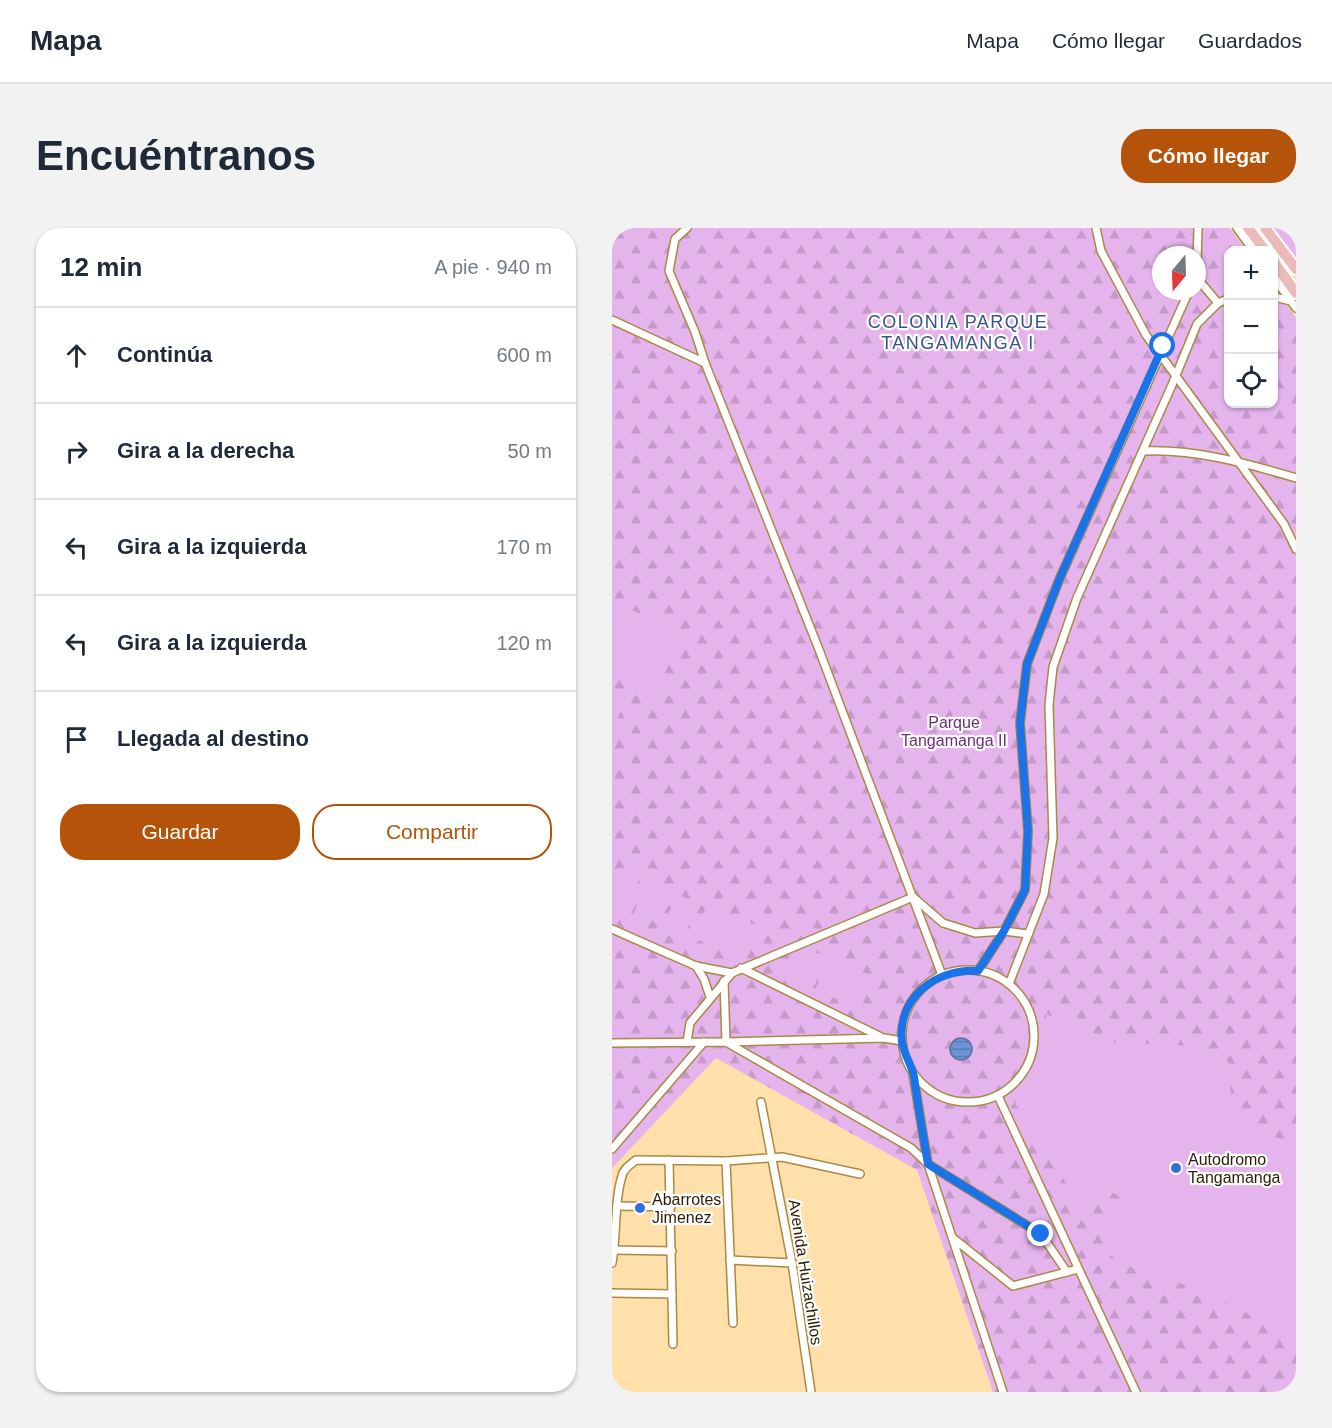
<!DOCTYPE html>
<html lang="es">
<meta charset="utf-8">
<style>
body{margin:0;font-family:Helvetica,sans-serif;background:#f2f2f3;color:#1f2937}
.controls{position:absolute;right:18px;top:18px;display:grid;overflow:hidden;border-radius:12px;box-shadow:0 2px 4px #0004}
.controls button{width:54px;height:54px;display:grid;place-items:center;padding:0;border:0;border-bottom:2px solid #e0e1e3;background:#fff;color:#1f2937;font:30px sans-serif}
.compass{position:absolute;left:540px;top:18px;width:54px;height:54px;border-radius:50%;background:#fff;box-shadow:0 2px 4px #0004;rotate:199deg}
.stop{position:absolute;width:18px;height:18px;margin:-14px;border:4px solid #1a73e8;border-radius:50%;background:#fff}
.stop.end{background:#1a73e8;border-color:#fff;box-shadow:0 2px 6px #0008}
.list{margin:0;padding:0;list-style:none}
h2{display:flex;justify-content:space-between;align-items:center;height:78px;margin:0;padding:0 24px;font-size:26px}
h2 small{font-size:20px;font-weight:400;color:#747a83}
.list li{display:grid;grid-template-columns:39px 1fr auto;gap:18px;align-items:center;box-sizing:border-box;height:96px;padding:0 24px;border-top:2px solid #e0e1e3}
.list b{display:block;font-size:22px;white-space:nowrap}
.list em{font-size:20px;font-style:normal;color:#747a83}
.actions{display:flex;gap:12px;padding:18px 24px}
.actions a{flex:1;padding:14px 0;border:2px solid #b45309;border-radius:24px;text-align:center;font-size:21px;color:#b45309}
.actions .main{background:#b45309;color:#fff}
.icon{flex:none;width:33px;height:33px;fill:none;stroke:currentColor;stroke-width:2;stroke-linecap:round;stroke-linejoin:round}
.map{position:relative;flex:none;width:684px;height:1164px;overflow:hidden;border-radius:24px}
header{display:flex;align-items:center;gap:36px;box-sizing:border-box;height:84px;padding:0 30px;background:#fff;border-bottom:2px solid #e0e1e3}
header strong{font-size:28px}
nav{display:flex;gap:33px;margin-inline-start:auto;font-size:21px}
.intro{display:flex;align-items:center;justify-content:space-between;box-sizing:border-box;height:144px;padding:0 36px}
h1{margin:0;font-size:42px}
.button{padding:15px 27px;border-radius:24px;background:#b45309;color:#fff;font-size:21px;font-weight:700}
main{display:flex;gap:36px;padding:0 36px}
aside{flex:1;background:#fff;border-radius:24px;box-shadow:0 2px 4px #0004}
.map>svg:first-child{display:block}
.forest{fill:url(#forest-firs);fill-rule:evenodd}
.garden{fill:#e5b4ed}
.water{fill:url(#water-rules);stroke:#5a7099;stroke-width:1.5}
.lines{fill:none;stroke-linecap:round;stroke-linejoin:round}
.minor-casing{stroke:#ac8844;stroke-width:10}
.primary-casing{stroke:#fff;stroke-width:14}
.minor{stroke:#fff;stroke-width:7}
.primary{stroke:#ecbbb9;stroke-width:10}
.route{stroke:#1a73e8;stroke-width:8}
.poi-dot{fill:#326ddc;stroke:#fff;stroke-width:2}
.labels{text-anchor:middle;stroke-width:4.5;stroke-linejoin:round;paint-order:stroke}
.park-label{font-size:16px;fill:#712d7d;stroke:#fff}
.poi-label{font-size:16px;fill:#2c1d02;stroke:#fff;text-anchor:start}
.street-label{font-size:16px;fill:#2c1d02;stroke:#fff}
.neighbourhood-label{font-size:18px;letter-spacing:1.5px;fill:#35548d;stroke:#fff}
</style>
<header>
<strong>Mapa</strong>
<nav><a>Mapa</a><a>Cómo llegar</a><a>Guardados</a></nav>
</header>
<div class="intro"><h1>Encuéntranos</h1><a class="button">Cómo llegar</a></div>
<main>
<aside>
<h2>12 min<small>A pie · 940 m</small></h2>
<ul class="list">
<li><svg class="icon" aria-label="ahead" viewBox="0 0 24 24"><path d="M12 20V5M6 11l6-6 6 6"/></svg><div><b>Continúa</b></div><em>600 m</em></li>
<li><svg class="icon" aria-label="right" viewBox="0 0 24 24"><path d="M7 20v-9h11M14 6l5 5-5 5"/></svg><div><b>Gira a la derecha</b></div><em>50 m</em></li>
<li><svg class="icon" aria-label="left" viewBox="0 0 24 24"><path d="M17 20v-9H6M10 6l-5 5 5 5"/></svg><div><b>Gira a la izquierda</b></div><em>170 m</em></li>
<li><svg class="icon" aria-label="left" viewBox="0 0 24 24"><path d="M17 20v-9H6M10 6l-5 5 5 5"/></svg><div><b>Gira a la izquierda</b></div><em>120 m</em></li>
<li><svg class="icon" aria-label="arrive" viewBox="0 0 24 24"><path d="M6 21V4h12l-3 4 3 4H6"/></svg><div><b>Llegada al destino</b></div></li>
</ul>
<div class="actions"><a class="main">Guardar</a><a>Compartir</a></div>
</aside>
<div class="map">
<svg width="684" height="1164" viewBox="0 0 684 1164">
<defs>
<pattern id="forest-firs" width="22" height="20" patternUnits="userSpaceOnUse" patternTransform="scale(1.5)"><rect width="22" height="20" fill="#e5b4ed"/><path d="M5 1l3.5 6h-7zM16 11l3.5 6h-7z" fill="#c59aca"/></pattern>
<pattern id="water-rules" width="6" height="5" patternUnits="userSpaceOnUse" patternTransform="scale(1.5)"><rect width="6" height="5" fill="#6d94da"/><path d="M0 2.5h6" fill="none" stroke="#5a78af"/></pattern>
</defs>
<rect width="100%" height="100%" fill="#ffe0aa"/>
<!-- forest -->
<path class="forest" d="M 0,0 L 618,0 L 634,22 L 616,22 L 616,176 L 662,176 L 662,59 L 684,90 L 684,1164 L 381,1164 L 305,942 L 104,830 L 0,940 ZM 549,27 L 585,27 L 585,63 L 549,63 Z"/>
<!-- garden -->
<g class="garden">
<path d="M 659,0 L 675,0 L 684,12 L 684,34 Z"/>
<path d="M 0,373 L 71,406 L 43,466 L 0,446 Z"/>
<path d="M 0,467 L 13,472 L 0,504 Z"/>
<path d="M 8,639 L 29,648 L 15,681 L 0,674 L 0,656 Z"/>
<path d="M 36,652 L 58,661 L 43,694 L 22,685 Z"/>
<path d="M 65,666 L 86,675 L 72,707 L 51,698 Z"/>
<path d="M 95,677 L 116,686 L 102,719 L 81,710 Z"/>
<path d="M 124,689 L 146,698 L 131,731 L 110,722 Z"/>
<path d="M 193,720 L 214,729 L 200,762 L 179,753 Z"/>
<path d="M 217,730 L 239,739 L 224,771 L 203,762 Z"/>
<path d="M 241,740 L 262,749 L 248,782 L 227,772 Z"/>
<path d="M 435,786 L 488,814 L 591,818 L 616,833 L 621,890 L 684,918 L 684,1110 L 670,1099 L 632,1084 L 592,1063 L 515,1038 L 498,1027 L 485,1003 L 497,976 L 509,970 L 497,962 L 486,961 L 468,977 L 403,875 Z"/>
</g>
<!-- water -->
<circle class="water" cx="349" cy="821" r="11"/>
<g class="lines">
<defs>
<g id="minor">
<path d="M 75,0 L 63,11 L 57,43 L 83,104 L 93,135 L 206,419 L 330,747"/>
<path d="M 484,0 L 489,23 L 534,107 L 672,296 L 684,321"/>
<path d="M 625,0 L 641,22"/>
<path d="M 679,0 L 684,7"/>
<path d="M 585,35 L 586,0"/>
<path d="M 585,50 L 606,75"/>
<path d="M 662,50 L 684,80"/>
<path d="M 662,69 L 679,73"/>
<path d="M 0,92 L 93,135"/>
<path d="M 531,223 C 584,221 634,235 684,250"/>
<path d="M 0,701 L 84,738 L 120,745"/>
<path d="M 84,738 L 92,751 L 98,769"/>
<path d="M 129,740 L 269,809"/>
<circle cx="356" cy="808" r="66"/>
<path d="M 366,743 L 392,703 L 413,662 L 416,603 L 408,495 L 415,436 L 447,352 L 577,63"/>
<path d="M 112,753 L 114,814 L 272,810 L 290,813"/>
<path d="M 397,756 L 432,666 L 441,610 L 437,477 L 441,439 L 465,370 L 560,157 L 585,96 L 606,75 L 616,71"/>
<path d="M 75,814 L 78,795 L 120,745 L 301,669 L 331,695 L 363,705 L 392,703 L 416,706"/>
<path d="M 0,815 L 114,814 L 299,920 L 316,936 L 391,1164"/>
<path d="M 301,846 L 316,936 L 429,1006 L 455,1044"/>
<path d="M 386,868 L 524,1164"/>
<path d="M 149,874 L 180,1035 L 199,1164"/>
<path d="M 0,921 L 92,814"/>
<path d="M 57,932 L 61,1116"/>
<path d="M 114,933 L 121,1095"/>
<path d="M 5,978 L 59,979"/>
<path d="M 341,1010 L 401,1058 L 466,1041"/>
<path d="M 2,1022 L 60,1023"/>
<path d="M 118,1032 L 180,1035"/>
<path d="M 0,1035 C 5,1008 2,970 11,945 C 14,939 19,936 24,932 L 114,933 L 170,929 L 248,946"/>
<path d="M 0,1065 L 60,1066"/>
</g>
<g id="primary">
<path d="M 636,0 L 653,22"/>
<path d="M 653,0 L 684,41"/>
<path d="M 662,34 L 684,65"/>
</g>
</defs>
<!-- minor casing -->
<use href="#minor" class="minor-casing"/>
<!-- primary casing -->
<use href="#primary" class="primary-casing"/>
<!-- minor -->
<use href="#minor" class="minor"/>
<!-- primary -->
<use href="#primary" class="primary"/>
</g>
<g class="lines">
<!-- route -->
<path class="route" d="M 429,1006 L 316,936 C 311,907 306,878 302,849 C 300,837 292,827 290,814 C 285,769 325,740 366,743 L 392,703 L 413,662 L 416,603 L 408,495 L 415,436 L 447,352 L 551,118"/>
</g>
<!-- markers -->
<g class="poi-dot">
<circle cx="564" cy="940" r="6"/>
<circle cx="28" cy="980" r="6"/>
</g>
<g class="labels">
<!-- park labels -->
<g class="park-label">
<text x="342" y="500">Parque<tspan x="342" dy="18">Tangamanga II</tspan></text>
</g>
<!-- poi labels -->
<g class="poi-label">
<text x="576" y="937">Autodromo<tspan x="576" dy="18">Tangamanga</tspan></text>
<text x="40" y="977">Abarrotes<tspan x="40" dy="18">Jimenez</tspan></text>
</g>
<!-- street labels -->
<g class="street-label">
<text transform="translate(194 1044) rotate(81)" y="6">Avenida Huizachillos</text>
</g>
<!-- neighbourhood labels -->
<g class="neighbourhood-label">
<text x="346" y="100">COLONIA PARQUE<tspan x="346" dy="21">TANGAMANGA I</tspan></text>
</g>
</g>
</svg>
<div class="controls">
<button>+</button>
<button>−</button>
<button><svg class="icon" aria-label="locate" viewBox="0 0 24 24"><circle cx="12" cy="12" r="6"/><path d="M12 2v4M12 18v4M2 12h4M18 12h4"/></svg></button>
</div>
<svg class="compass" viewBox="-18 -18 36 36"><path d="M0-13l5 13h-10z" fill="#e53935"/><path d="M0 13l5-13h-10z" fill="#747a83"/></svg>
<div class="stop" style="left:551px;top:118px"></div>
<div class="stop end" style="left:429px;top:1006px"></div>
</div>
</main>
